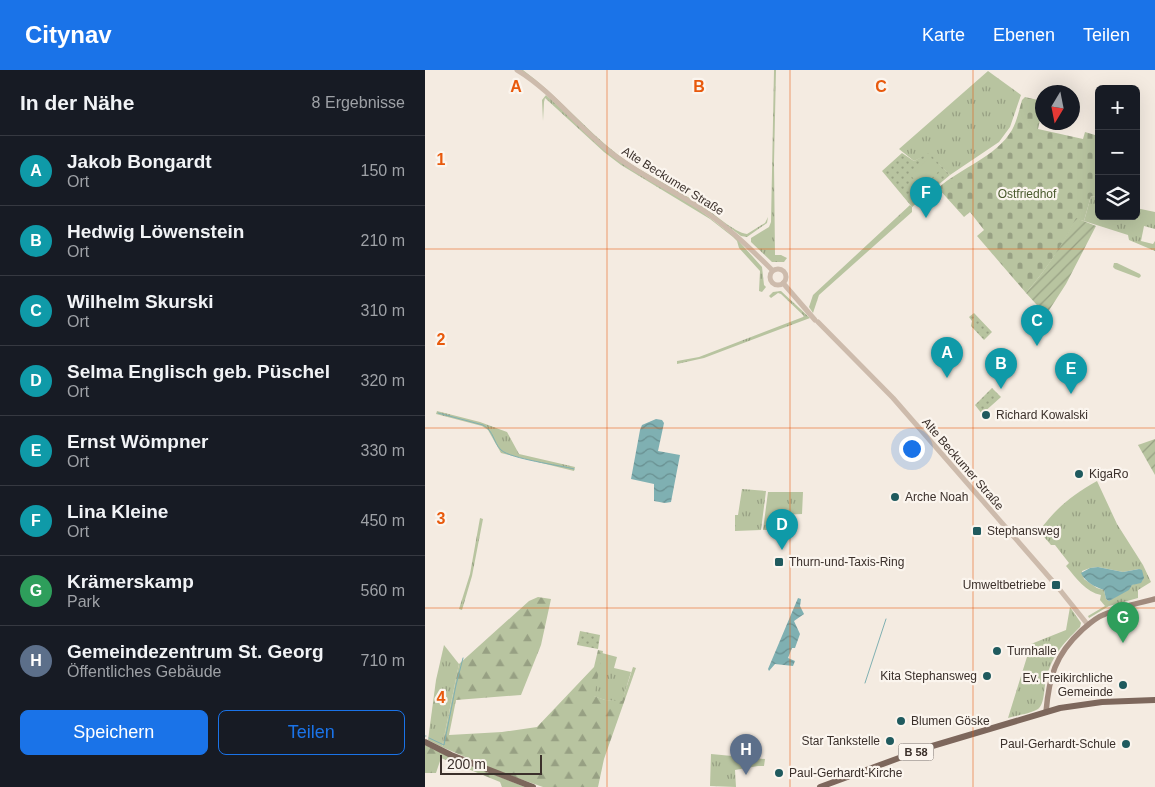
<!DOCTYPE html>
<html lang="de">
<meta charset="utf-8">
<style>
body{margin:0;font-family:Helvetica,sans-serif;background:#242831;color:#f1f3f6}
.controls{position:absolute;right:15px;top:15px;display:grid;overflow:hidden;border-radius:8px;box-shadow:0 5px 20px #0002}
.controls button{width:45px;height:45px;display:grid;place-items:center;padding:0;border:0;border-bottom:1px solid #363941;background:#171b24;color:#f1f3f6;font:25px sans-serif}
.compass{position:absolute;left:610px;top:15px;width:45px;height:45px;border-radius:50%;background:#171b24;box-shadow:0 5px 20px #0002;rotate:190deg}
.scale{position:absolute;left:15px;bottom:12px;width:102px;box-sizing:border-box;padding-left:5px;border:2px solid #3b302b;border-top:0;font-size:14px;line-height:18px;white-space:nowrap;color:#3b302b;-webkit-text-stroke:4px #fbf5ee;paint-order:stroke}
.you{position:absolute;left:486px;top:378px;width:18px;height:18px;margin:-12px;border:4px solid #fff;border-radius:50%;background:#1a73e8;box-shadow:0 0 0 8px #1a73e833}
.badge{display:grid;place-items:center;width:32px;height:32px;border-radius:50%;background:#1a73e8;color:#fff;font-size:16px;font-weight:700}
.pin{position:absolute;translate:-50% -41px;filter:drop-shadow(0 1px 2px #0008)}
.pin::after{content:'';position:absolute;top:26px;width:18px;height:15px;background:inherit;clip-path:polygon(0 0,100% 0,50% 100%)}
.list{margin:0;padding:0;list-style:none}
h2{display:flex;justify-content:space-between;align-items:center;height:65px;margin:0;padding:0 20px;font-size:21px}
h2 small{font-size:16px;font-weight:400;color:#9ea1a6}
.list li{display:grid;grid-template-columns:32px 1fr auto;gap:15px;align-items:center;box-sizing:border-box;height:70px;padding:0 20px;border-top:1px solid #363941}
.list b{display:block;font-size:19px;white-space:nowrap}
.list p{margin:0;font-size:16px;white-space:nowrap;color:#9ea1a6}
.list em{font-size:16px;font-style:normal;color:#9ea1a6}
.actions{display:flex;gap:10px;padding:15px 20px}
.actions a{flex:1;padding:11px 0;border:1px solid #1a73e8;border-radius:8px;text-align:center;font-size:18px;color:#1a73e8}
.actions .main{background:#1a73e8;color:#fff}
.icon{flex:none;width:28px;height:28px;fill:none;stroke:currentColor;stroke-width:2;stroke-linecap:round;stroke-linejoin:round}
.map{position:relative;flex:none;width:730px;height:717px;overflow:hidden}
header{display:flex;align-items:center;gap:30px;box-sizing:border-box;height:70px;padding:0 25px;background:#1a73e8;color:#fff}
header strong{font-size:24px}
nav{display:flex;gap:28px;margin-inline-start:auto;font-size:18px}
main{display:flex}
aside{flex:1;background:#171b24}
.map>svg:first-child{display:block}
.grass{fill:url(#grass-tufts);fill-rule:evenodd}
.forest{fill:url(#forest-firs)}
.cemetery{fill:url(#cemetery-stones)}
.park{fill:url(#park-dots)}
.garden{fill:url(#garden-furrows)}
.pitch{fill:#b8c4a0}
.water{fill:url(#water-waves)}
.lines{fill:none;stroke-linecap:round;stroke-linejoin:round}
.stream{stroke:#7fb0b2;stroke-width:1}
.tertiary{stroke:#cdbbac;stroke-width:5}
.secondary{stroke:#a18a7d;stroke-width:5.5}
.primary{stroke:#7d675c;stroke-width:6}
.grid{fill:none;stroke:#e8590c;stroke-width:1;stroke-opacity:0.55}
.poi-dot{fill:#1f5a5e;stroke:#fbf5ee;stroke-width:2}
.labels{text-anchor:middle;stroke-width:4.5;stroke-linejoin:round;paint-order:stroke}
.shield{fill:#fbf5ee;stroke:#756b66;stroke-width:1}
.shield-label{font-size:11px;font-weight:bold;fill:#3b302b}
.street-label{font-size:12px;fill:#3b302b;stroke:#fbf5ee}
.park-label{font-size:12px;fill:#4a5a2e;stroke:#fbf5ee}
.poi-label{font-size:12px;fill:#3b302b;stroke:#fbf5ee;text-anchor:start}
.grid-label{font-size:16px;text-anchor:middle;font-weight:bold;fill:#e8590c;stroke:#fbf5ee;stroke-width:4.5;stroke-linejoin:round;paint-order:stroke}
</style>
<header>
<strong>Citynav</strong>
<nav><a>Karte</a><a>Ebenen</a><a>Teilen</a></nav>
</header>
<main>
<aside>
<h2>In der Nähe<small>8 Ergebnisse</small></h2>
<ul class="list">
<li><span class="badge" style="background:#0f9aa8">A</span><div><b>Jakob Bongardt</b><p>Ort</p></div><em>150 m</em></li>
<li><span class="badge" style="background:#0f9aa8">B</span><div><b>Hedwig Löwenstein</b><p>Ort</p></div><em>210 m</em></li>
<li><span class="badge" style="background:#0f9aa8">C</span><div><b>Wilhelm Skurski</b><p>Ort</p></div><em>310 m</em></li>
<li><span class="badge" style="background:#0f9aa8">D</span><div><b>Selma Englisch geb. Püschel</b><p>Ort</p></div><em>320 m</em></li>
<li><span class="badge" style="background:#0f9aa8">E</span><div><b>Ernst Wömpner</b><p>Ort</p></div><em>330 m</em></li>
<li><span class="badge" style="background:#0f9aa8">F</span><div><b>Lina Kleine</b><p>Ort</p></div><em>450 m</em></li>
<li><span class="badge" style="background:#2e9e5b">G</span><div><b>Krämerskamp</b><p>Park</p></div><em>560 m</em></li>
<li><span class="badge" style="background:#5c6f8a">H</span><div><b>Gemeindezentrum St. Georg</b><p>Öffentliches Gebäude</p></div><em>710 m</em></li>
</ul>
<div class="actions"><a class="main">Speichern</a><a>Teilen</a></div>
</aside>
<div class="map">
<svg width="730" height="717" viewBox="0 0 730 717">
<defs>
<pattern id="grass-tufts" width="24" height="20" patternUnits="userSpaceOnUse" patternTransform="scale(1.25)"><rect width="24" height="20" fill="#b8c4a0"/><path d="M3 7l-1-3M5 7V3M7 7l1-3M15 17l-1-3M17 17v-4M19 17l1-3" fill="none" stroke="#97a083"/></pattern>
<pattern id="forest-firs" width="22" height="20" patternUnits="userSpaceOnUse" patternTransform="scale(1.25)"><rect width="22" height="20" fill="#b8c4a0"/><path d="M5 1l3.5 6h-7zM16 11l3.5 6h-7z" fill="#97a083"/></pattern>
<pattern id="cemetery-stones" width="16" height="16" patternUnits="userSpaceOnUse" patternTransform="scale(1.25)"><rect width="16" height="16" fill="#b8c4a0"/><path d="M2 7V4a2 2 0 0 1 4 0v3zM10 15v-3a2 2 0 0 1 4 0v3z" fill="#97a083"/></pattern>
<pattern id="park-dots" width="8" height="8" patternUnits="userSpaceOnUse" patternTransform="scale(1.25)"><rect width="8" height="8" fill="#b8c4a0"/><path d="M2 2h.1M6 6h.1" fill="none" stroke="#97a083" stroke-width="1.8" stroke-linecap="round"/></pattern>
<pattern id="garden-furrows" width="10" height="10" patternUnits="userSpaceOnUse" patternTransform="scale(1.25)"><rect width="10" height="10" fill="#b8c4a0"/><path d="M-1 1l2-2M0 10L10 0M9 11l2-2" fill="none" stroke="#97a083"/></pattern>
<pattern id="water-waves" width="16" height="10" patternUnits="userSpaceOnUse" patternTransform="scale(1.25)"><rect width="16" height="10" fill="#7fb0b2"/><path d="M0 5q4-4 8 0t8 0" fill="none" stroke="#699091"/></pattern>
</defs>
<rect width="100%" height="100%" fill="#f4ebe1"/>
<!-- grass -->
<g class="grass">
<path d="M 95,0 L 98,0 C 132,25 159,58 192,84 C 218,104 247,116 274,134 C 286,141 310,163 322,164 L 340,153 L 343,147 L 342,153 L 322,167 L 316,166 L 300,154 L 186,82 Z"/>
<path d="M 349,0 L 351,0 L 349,93 L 350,185 L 356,185 L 362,188 L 359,192 L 347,192 L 326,172 L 326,168 L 344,157 L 346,152 Z"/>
<path d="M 563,1 L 596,25 L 585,57 L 574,72 L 525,105 L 504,84 L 489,91 L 474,79 Z"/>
<path d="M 121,25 L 204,98 L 272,138 L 311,168 L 337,197 L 339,215 L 341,217 L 337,222 L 334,221 L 335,201 L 314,178 L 312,171 L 308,167 L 285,149 L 196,95 L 179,82 L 120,28 L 119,32 L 118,51 L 117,30 Z"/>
<path d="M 666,126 L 674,128 L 674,146 L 711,146 L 711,138 L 730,142 L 730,159 L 719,156 L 716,171 L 728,174 L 730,171 L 730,181 L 704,170 L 703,165 L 659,151 Z"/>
<path d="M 485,135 L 487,137 L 487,142 L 394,225 L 388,243 L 384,237 L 388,225 Z"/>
<path d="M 689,193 L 692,193 L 715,204 L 716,206 L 714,208 L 690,199 L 688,197 Z"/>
<path d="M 356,221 L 385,248 L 279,288 L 252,294 L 252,291 L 274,287 L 378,247 L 379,246 L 356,224 L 353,223 L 346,228 L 344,226 L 348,222 Z"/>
<path d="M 12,341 L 55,352 L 82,362 L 94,384 L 150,397 L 149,401 L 76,383 L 63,360 L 57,356 L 11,344 Z"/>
<path d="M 672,411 L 692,454 L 718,495 L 726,512 L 713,520 L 713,528 L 684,536 L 664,548 L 663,546 L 680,536 L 675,530 L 676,525 C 661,522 651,508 641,496 L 644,493 L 630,475 L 626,475 L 614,461 C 632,437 646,426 672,411 ZM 673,497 L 698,502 L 714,499 L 718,510 L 707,515 L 684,531 L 681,529 L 679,520 L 672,518 L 659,509 L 657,501 L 665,498 Z"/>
<path d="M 317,419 L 341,421 L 336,460 L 310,461 L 310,445 L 313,445 Z"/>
<path d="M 343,422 L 378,422 L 377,444 L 357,445 L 357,460 L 338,460 Z"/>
<path d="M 55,448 L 58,449 L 47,506 L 37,540 L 34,539 L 45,504 Z"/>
<path d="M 645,537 L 656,553 L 655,557 C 637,575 628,584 621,609 C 619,616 620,634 613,639 C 605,644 592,645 583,648 L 606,574 L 641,560 Z"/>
<path d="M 19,575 L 34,594 L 17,677 L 3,670 L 11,610 Z"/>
<path d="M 177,583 L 192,587 L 189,598 L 206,602 L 197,632 L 180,630 L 168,626 Z"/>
<path d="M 286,684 L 340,689 L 339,696 L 333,696 L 310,700 L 311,717 L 285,716 Z"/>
</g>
<!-- forest -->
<g class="forest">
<path d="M 113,527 L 126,529 L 116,575 L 96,625 L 31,630 L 24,665 L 77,662 L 112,657 L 169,597 L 173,580 L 178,581 L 169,626 L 180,630 L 197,631 L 208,597 L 211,598 L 179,689 L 173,717 L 118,717 L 75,702 L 17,677 L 34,594 L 104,531 Z"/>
<path d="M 0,675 L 25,687 L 100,717 L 77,717 L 75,712 L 16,688 L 11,703 L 0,703 Z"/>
</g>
<!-- cemetery -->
<path class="cemetery" d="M 600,27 L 617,31 L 617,41 L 613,59 L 658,69 L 660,62 L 670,65 L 671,62 L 674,63 L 674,128 L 666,126 L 659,151 L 651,149 C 636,178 622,198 601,223 L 552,166 L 559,160 L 545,142 L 539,147 L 513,118 C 537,97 571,87 587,60 C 592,51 594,40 597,30 Z"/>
<!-- park -->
<g class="park">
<path d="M 477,83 L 489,91 L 504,83 L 525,105 L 487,137 L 457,101 Z"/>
<path d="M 549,243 L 567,262 L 559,270 L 546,256 L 547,251 L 544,247 Z"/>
<path d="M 567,318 L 576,327 L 557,344 L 550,335 Z"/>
<path d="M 155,561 L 175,565 L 173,579 L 152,575 Z"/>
</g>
<!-- garden -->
<g class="garden">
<path d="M 651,148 L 671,156 L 641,214 L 621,245 L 601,223 C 623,197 635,178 651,148 Z"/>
<path d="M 730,369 L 730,405 L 713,375 Z"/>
</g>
<!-- pitch -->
<g class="pitch">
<path d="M 504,87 L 516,99 L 498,117 L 486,106 Z"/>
<path d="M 606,581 L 619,585 L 613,606 L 601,603 Z"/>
</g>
<!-- water -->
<g class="water">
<path d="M 231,349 L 237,350 L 239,353 L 233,381 L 255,385 L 246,432 L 240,433 L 229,431 L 229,414 L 206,409 L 215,360 L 217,355 Z"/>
<path d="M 673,497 L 698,502 L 714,499 L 717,500 L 719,508 L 716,513 L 707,515 L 704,520 L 684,531 L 681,529 L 679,520 C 670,517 660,512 656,503 L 665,498 Z"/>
<path d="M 373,528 L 376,529 L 375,536 L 379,544 L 369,551 L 375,564 L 370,578 L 367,578 L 363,588 L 370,591 L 368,596 L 350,594 L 344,601 L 343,599 Z"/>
</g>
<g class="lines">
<!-- stream -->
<g class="stream">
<path d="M 13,343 L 58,355 C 69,361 68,372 76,380 C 86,389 134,395 149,399"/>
<path d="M 440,613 L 461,549"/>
<path d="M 0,666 L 1,666"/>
<path d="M 4,668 L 19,675 L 31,615 L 38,588"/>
</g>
<!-- tertiary -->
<g class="tertiary">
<path d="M 92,0 C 127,21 152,56 184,81 C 212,104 245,118 275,138 C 302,156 324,177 347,200"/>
<circle cx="353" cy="207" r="8"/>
<path d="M 358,213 L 390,250"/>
<path d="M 393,252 L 468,328 L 631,515 L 663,555"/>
</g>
<!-- secondary -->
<path class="secondary" d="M 621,642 C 624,607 630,585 657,560 C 663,555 670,548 678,545 C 695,537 713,533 730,529"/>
<!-- primary -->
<g class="primary">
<path d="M 0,672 L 26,685 L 108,717"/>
<path d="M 395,717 L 504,677 L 635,638 L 677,632 L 730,630"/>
</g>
</g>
<!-- grid -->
<path class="grid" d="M 182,0 L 182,717M 365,0 L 365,717M 548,0 L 548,717M 0,179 L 730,179M 0,358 L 730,358M 0,538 L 730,538"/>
<!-- markers -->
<g class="poi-dot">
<circle cx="561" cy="345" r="5"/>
<circle cx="654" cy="404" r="5"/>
<circle cx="470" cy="427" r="5"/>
<rect x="547" y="456" width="10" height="10" rx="2.5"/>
<rect x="349" y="487" width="10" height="10" rx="2.5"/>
<rect x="626" y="510" width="10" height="10" rx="2.5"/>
<circle cx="572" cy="581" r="5"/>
<circle cx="562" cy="606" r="5"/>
<circle cx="698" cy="615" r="5"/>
<circle cx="476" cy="651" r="5"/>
<circle cx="465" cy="671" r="5"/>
<circle cx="701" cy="674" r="5"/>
<circle cx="354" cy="703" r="5"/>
</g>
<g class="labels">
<!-- shield labels -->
<rect class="shield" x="473.5" y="673.5" width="35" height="17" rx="4"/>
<g class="shield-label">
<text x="491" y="686">B 58</text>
</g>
<!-- street labels -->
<g class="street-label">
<text transform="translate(248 111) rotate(32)" y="4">Alte Beckumer Straße</text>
<text transform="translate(538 394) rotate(49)" y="4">Alte Beckumer Straße</text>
</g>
<!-- park labels -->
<g class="park-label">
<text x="602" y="128">Ostfriedhof</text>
</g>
<!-- poi labels -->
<g class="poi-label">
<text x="571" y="349">Richard Kowalski</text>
<text x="664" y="408">KigaRo</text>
<text x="480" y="431">Arche Noah</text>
<text x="562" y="465">Stephansweg</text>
<text x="364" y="496">Thurn-und-Taxis-Ring</text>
<text x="621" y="519" text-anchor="end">Umweltbetriebe</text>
<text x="582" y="585">Turnhalle</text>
<text x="552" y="610" text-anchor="end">Kita Stephansweg</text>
<text x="688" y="612" text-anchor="end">Ev. Freikirchliche<tspan x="688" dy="14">Gemeinde</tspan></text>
<text x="486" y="655">Blumen Göske</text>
<text x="455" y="675" text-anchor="end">Star Tankstelle</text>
<text x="691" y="678" text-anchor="end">Paul-Gerhardt-Schule</text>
<text x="364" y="707">Paul-Gerhardt-Kirche</text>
</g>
</g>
<g class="grid-label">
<text x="91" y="22">A</text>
<text x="274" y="22">B</text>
<text x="456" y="22">C</text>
<text x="16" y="95">1</text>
<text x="16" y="275">2</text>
<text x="16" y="454">3</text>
<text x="16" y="633">4</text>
</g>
</svg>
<div class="controls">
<button>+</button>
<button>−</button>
<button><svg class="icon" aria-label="layers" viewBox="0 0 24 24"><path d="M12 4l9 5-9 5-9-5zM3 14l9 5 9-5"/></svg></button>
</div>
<svg class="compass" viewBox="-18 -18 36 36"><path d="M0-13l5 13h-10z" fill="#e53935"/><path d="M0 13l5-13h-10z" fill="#9ea1a6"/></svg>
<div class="scale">200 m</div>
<div class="you"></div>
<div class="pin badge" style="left:522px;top:308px;background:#0f9aa8">A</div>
<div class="pin badge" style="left:576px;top:319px;background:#0f9aa8">B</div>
<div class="pin badge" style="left:612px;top:276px;background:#0f9aa8">C</div>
<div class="pin badge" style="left:357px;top:480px;background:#0f9aa8">D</div>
<div class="pin badge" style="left:646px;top:324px;background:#0f9aa8">E</div>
<div class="pin badge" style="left:501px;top:148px;background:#0f9aa8">F</div>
<div class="pin badge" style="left:698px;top:573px;background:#2e9e5b">G</div>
<div class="pin badge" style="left:321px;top:705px;background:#5c6f8a">H</div>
</div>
</main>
